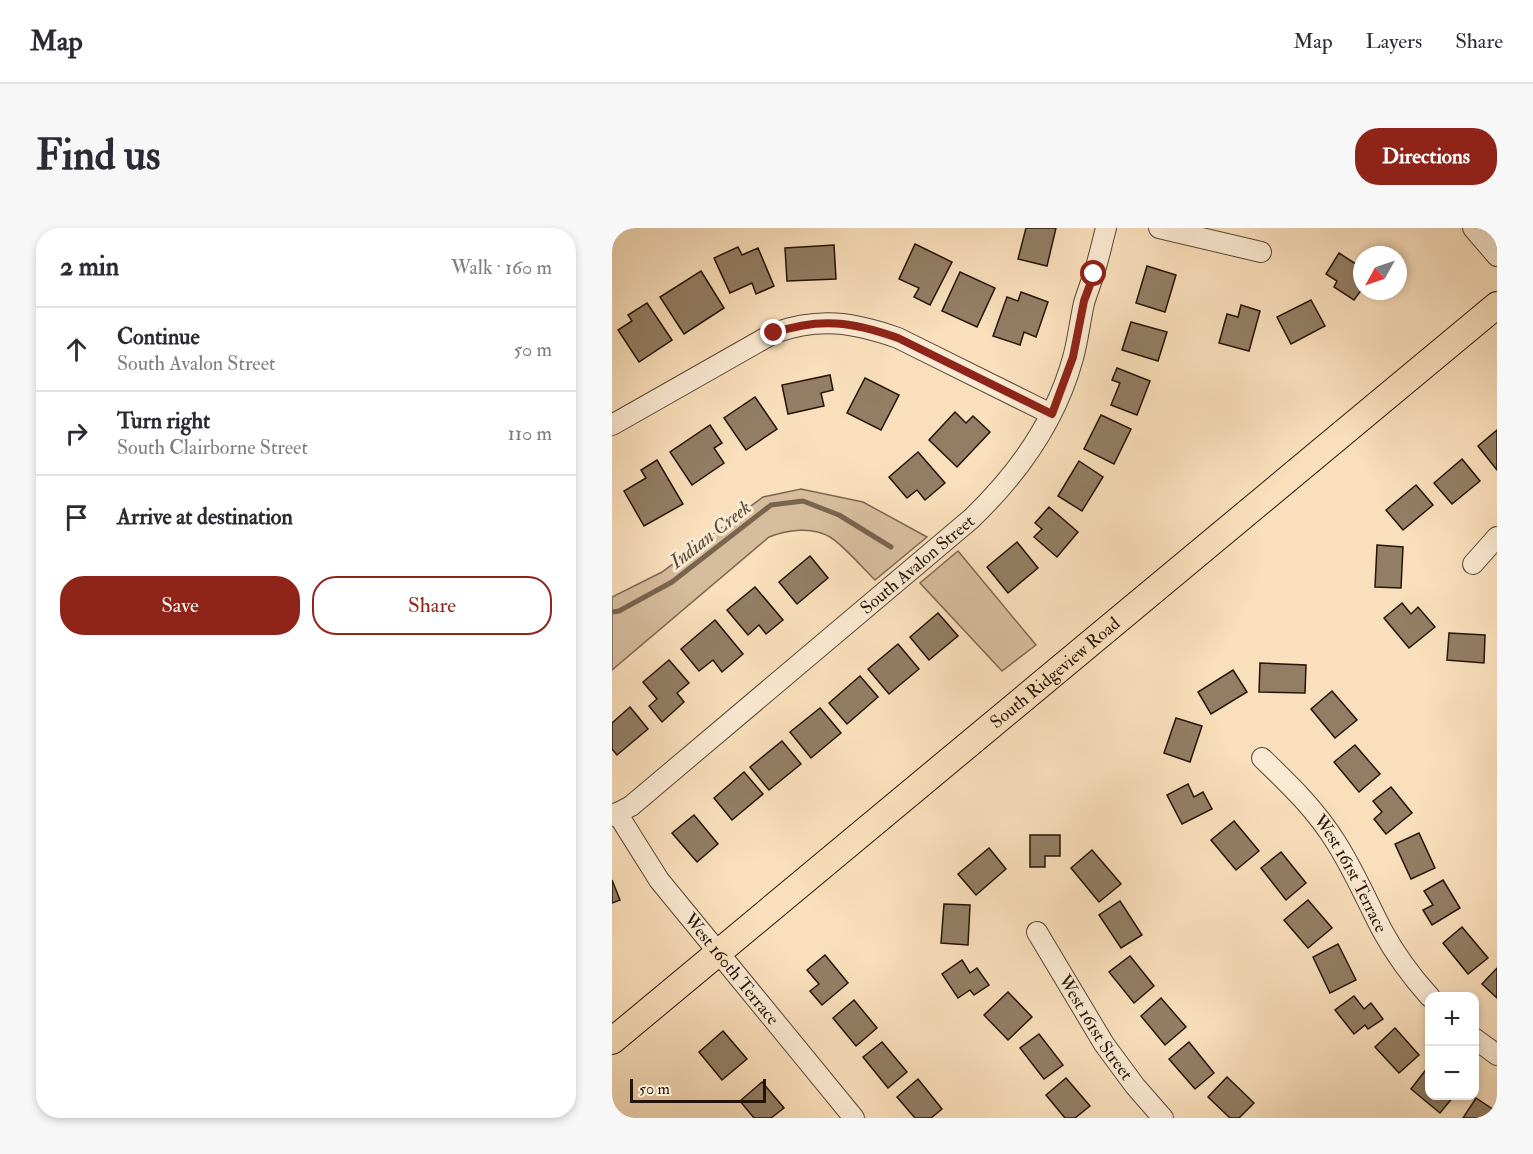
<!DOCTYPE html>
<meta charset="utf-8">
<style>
body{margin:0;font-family:"IM FELL Double Pica",serif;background:#f7f7f7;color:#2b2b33}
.controls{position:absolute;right:18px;bottom:18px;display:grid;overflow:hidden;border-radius:12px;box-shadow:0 3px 9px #0003}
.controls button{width:54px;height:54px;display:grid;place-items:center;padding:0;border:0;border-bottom:2px solid #e1e1e2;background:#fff;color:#2b2b33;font:30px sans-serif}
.compass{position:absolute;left:741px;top:18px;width:54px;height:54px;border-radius:50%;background:#fff;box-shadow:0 3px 9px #0003;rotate:230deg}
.scale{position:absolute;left:18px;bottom:15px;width:136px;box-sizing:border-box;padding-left:6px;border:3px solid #241407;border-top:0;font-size:16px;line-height:21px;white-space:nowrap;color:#241407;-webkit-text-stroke:4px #fbead3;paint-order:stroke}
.stop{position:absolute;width:18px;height:18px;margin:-14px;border:4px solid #8f2418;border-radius:50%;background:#fff}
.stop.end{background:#8f2418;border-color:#fff;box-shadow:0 2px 6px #0008}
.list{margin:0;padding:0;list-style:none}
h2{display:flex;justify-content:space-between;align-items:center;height:78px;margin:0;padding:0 24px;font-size:26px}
h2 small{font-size:20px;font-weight:400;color:#7c7c81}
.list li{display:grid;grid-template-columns:39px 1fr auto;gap:18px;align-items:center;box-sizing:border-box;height:84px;padding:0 24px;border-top:2px solid #e1e1e2}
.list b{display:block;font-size:22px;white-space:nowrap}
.list p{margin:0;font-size:20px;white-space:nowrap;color:#7c7c81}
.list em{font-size:20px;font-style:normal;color:#7c7c81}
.actions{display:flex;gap:12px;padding:18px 24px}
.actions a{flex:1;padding:14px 0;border:2px solid #8f2418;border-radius:24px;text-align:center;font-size:21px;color:#8f2418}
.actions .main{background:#8f2418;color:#fff}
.icon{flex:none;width:33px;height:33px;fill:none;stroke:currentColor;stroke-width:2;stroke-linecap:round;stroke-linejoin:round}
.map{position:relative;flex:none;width:885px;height:890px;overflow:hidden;border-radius:24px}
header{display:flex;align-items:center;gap:36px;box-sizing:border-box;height:84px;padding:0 30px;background:#fff;border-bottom:2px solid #e1e1e2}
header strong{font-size:28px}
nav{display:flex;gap:33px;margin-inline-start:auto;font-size:21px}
.intro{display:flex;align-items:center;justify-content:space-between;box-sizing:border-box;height:144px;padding:0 36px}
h1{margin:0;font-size:42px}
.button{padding:15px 27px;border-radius:24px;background:#8f2418;color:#fff;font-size:21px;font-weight:700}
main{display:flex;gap:36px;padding:0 36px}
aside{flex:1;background:#fff;border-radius:24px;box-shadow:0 3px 9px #0003}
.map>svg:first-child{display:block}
.green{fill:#d5bc9c;stroke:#7c6852;stroke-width:1.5}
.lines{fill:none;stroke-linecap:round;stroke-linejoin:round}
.stream{stroke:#79644e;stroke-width:5}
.building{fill:#937e65;stroke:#241407;stroke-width:1.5}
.minor-casing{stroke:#594734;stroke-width:22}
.major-casing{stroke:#241407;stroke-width:28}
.minor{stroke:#fbead3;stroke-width:20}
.major{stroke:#f9dfbb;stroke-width:26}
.route{stroke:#8f2418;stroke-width:8}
.labels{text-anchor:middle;stroke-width:6;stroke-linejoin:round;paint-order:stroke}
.street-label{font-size:18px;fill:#241407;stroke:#fbead3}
.water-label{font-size:20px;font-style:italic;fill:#5c4a37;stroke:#fbead3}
</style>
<header>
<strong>Map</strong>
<nav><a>Map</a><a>Layers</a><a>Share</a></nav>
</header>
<div class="intro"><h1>Find us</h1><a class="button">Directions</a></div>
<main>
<aside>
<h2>2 min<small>Walk · 160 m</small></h2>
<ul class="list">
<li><svg class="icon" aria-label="ahead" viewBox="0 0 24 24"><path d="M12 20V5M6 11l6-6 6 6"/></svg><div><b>Continue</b><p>South Avalon Street</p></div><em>50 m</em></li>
<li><svg class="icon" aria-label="right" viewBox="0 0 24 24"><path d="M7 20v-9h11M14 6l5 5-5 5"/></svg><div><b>Turn right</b><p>South Clairborne Street</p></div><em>110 m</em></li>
<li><svg class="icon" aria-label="arrive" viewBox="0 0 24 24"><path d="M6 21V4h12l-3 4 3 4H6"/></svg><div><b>Arrive at destination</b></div></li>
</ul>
<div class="actions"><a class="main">Save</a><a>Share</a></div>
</aside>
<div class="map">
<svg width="885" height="890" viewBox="0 0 885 890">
<rect width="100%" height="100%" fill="#f9dfbb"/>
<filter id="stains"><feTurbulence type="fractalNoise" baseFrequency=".00333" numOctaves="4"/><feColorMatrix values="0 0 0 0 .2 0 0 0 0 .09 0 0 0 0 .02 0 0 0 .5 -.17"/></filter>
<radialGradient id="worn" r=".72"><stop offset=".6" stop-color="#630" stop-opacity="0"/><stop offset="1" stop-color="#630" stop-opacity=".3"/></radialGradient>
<!-- green -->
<g class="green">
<path d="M 189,261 L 251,274 L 315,309 L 263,352 C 252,341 230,316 218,309 C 200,298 175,302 157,309 L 0,442 L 0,369 L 50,344 L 151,269 Z"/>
<path d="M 346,323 L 424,417 L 390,443 L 308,355 Z"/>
</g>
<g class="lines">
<!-- stream -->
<path class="stream" d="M 0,384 L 7,383 L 60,354 L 159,277 L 191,273 L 227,287 L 279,319"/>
</g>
<!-- building -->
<g class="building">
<path d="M 414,0 L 444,0 L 435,38 L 406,31 Z"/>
<path d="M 303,16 L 340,34 L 318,77 L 302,69 L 307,60 L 287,51 Z"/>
<path d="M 222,17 L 224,51 L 175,53 L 173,20 Z"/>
<path d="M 126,19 L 130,27 L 146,20 L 162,58 L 144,66 L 140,55 L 118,65 L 102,30 Z"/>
<path d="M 727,25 L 750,40 L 750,61 L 742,72 L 722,59 L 725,53 L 714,46 Z"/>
<path d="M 535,38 L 564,47 L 553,84 L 524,75 Z"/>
<path d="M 89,43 L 112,80 L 72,106 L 48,69 Z"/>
<path d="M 348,44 L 383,60 L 365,99 L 330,83 Z"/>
<path d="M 409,64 L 436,74 L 424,109 L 412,104 L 408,117 L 381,108 L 395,69 L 406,73 Z"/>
<path d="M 699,72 L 713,98 L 679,116 L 665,89 Z"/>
<path d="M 35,75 L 60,112 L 27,134 L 6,102 L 20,93 L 16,87 Z"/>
<path d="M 629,77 L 648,83 L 637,123 L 607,115 L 615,86 L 626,89 Z"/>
<path d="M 519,94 L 555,104 L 546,133 L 510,122 Z"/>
<path d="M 505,140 L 538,153 L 525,187 L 499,177 L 508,155 L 500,152 Z"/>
<path d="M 218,147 L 221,162 L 209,165 L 212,178 L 176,186 L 170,157 Z"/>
<path d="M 253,150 L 287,167 L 269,202 L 235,185 Z"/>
<path d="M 143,169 L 165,201 L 134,222 L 112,190 Z"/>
<path d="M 343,184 L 354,195 L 361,188 L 378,204 L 345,239 L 317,212 Z"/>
<path d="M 489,187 L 519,201 L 502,236 L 472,221 Z"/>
<path d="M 98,197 L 110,215 L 102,220 L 112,235 L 80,257 L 58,224 Z"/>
<path d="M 885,202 L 885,242 L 866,218 Z"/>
<path d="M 306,224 L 333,255 L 313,272 L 305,262 L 295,270 L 277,249 Z"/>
<path d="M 850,231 L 868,253 L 840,276 L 822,255 Z"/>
<path d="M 45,232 L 71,276 L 32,298 L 12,263 L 34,250 L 29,242 Z"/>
<path d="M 467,233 L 491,249 L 470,283 L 446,268 Z"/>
<path d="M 804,257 L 821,277 L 791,302 L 774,282 Z"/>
<path d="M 437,279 L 466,304 L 445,329 L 422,309 L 430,301 L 423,295 Z"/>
<path d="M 405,314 L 426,340 L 396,365 L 375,339 Z"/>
<path d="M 765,317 L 791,319 L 789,360 L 763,359 Z"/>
<path d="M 198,328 L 216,350 L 185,376 L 167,354 Z"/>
<path d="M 143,359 L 171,392 L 154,406 L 147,397 L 136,407 L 115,382 Z"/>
<path d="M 790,375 L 799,386 L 806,379 L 823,399 L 797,420 L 772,390 Z"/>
<path d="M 326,385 L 346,408 L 317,432 L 298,409 Z"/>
<path d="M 103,392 L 131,426 L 110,444 L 101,432 L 87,443 L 69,421 Z"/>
<path d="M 837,405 L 873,407 L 872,435 L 835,432 Z"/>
<path d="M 286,416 L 307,441 L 277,466 L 256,441 Z"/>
<path d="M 57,432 L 77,455 L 65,465 L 72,474 L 50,494 L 37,478 L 45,471 L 31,454 Z"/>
<path d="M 648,435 L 694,437 L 693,465 L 647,464 Z"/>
<path d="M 621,442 L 635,464 L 599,486 L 586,464 Z"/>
<path d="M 248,448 L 266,469 L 235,496 L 217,475 Z"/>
<path d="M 720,463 L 745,492 L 723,510 L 699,481 Z"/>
<path d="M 18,479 L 36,501 L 5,527 L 0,521 L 0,495 Z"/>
<path d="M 208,480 L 229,505 L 199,530 L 178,504 Z"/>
<path d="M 564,490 L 590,498 L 578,534 L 552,525 Z"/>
<path d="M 170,513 L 189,536 L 157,562 L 138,539 Z"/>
<path d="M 743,517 L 768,546 L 747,564 L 722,534 Z"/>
<path d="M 132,544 L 151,566 L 120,592 L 102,570 Z"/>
<path d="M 576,556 L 582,569 L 591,564 L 600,581 L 570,596 L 555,567 Z"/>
<path d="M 779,559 L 800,585 L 774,606 L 762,591 L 770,584 L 761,573 Z"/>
<path d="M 82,587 L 106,616 L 85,634 L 60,605 Z"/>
<path d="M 622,593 L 647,623 L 624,642 L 599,612 Z"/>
<path d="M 807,605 L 823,640 L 799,651 L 783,616 Z"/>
<path d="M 418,607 L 448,607 L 448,628 L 433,628 L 433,639 L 418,639 Z"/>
<path d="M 377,620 L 394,641 L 364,667 L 346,646 Z"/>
<path d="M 480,622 L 509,656 L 487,674 L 459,640 Z"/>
<path d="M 669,624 L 694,655 L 674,672 L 649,640 Z"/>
<path d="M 0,652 L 8,672 L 0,675 Z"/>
<path d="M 831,652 L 848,680 L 820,697 L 811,682 L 821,677 L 812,663 Z"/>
<path d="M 696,672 L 720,700 L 696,720 L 672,692 Z"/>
<path d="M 508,673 L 530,707 L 509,720 L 487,687 Z"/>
<path d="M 332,676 L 358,677 L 356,717 L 329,715 Z"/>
<path d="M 850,699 L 876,730 L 856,746 L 831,715 Z"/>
<path d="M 726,716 L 744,752 L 718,765 L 701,729 Z"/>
<path d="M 213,727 L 236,755 L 210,777 L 198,763 L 207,756 L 195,742 Z"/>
<path d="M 518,728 L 542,758 L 522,775 L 497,744 Z"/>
<path d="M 350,732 L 358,745 L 365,740 L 377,757 L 362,767 L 358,762 L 346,770 L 330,746 Z"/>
<path d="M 885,740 L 885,770 L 870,756 Z"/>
<path d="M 396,764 L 420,789 L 396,812 L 372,787 Z"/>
<path d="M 742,768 L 752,781 L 759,775 L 771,791 L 756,801 L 753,797 L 742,806 L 723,782 Z"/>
<path d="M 549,770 L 574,799 L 553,817 L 529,788 Z"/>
<path d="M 242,772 L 265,800 L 244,818 L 221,790 Z"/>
<path d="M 783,800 L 807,827 L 787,845 L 763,819 Z"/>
<path d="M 111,803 L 135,831 L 110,852 L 87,824 Z"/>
<path d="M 427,806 L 451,837 L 432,851 L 408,820 Z"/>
<path d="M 270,814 L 295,844 L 276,860 L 251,829 Z"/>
<path d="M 577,814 L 602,845 L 583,861 L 557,831 Z"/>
<path d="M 816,839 L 818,868 L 842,868 L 828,885 L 799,861 Z"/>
<path d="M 615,849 L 642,875 L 627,890 L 618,890 L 596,869 Z"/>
<path d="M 454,850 L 478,878 L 463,890 L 453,890 L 434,867 Z"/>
<path d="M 306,851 L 330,881 L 319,890 L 303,890 L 285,869 Z"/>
<path d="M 150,854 L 172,880 L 159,890 L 142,890 L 128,873 Z"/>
<path d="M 864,870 L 885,884 L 885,890 L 851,890 Z"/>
</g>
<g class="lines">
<defs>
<g id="minor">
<path d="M 547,0 L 649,24"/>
<path d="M 861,0 L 885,28"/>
<path d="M 0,197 L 162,105 C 207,89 241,94 286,110 L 439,186"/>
<path d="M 861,336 L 885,309"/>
<path id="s1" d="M 650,530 C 678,557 705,583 725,616 C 742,643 755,673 770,702 C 783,726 799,748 818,769"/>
<path id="s2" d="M 5,585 L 47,652 L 242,890"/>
<path id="s3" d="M 0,588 L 19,578 L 359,291 C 405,247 444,192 461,130 C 466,112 468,93 472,75 C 475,65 479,55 482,45 C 487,30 490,15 494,0"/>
<path id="s4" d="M 425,704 L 492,816 L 523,858 L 551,890"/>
<path d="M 862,810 L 885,827"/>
</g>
<g id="major">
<path id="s5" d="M 0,813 L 885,77"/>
</g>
</defs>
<!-- minor casing -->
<use href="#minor" class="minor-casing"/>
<!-- major casing -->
<use href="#major" class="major-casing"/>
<!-- minor -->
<use href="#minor" class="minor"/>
<!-- major -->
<use href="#major" class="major"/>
</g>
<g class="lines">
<!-- route -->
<path class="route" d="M 162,105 C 208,89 241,94 286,110 L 440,186 L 461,129 L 472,73 L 482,46"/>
</g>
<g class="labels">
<!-- street labels -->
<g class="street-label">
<text dy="6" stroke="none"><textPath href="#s3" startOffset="396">South Avalon Street</textPath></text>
<text dy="6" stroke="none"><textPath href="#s5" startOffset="576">South Ridgeview Road</textPath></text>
<text dy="6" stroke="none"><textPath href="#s1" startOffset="147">West 161st Terrace</textPath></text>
<text dy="6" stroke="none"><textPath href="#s2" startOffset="194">West 160th Terrace</textPath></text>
<text dy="6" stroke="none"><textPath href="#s4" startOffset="112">West 161st Street</textPath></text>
</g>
<!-- water labels -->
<g class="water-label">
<text transform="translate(98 306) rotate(-38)" y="7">Indian Creek</text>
</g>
</g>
<rect width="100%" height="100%" filter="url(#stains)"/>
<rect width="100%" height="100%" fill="url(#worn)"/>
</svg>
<div class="controls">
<button>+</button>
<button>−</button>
</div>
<svg class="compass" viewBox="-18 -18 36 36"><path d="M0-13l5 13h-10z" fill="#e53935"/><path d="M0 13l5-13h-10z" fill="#7c7c81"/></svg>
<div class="scale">50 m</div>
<div class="stop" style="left:482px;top:46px"></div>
<div class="stop end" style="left:162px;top:105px"></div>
</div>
</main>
